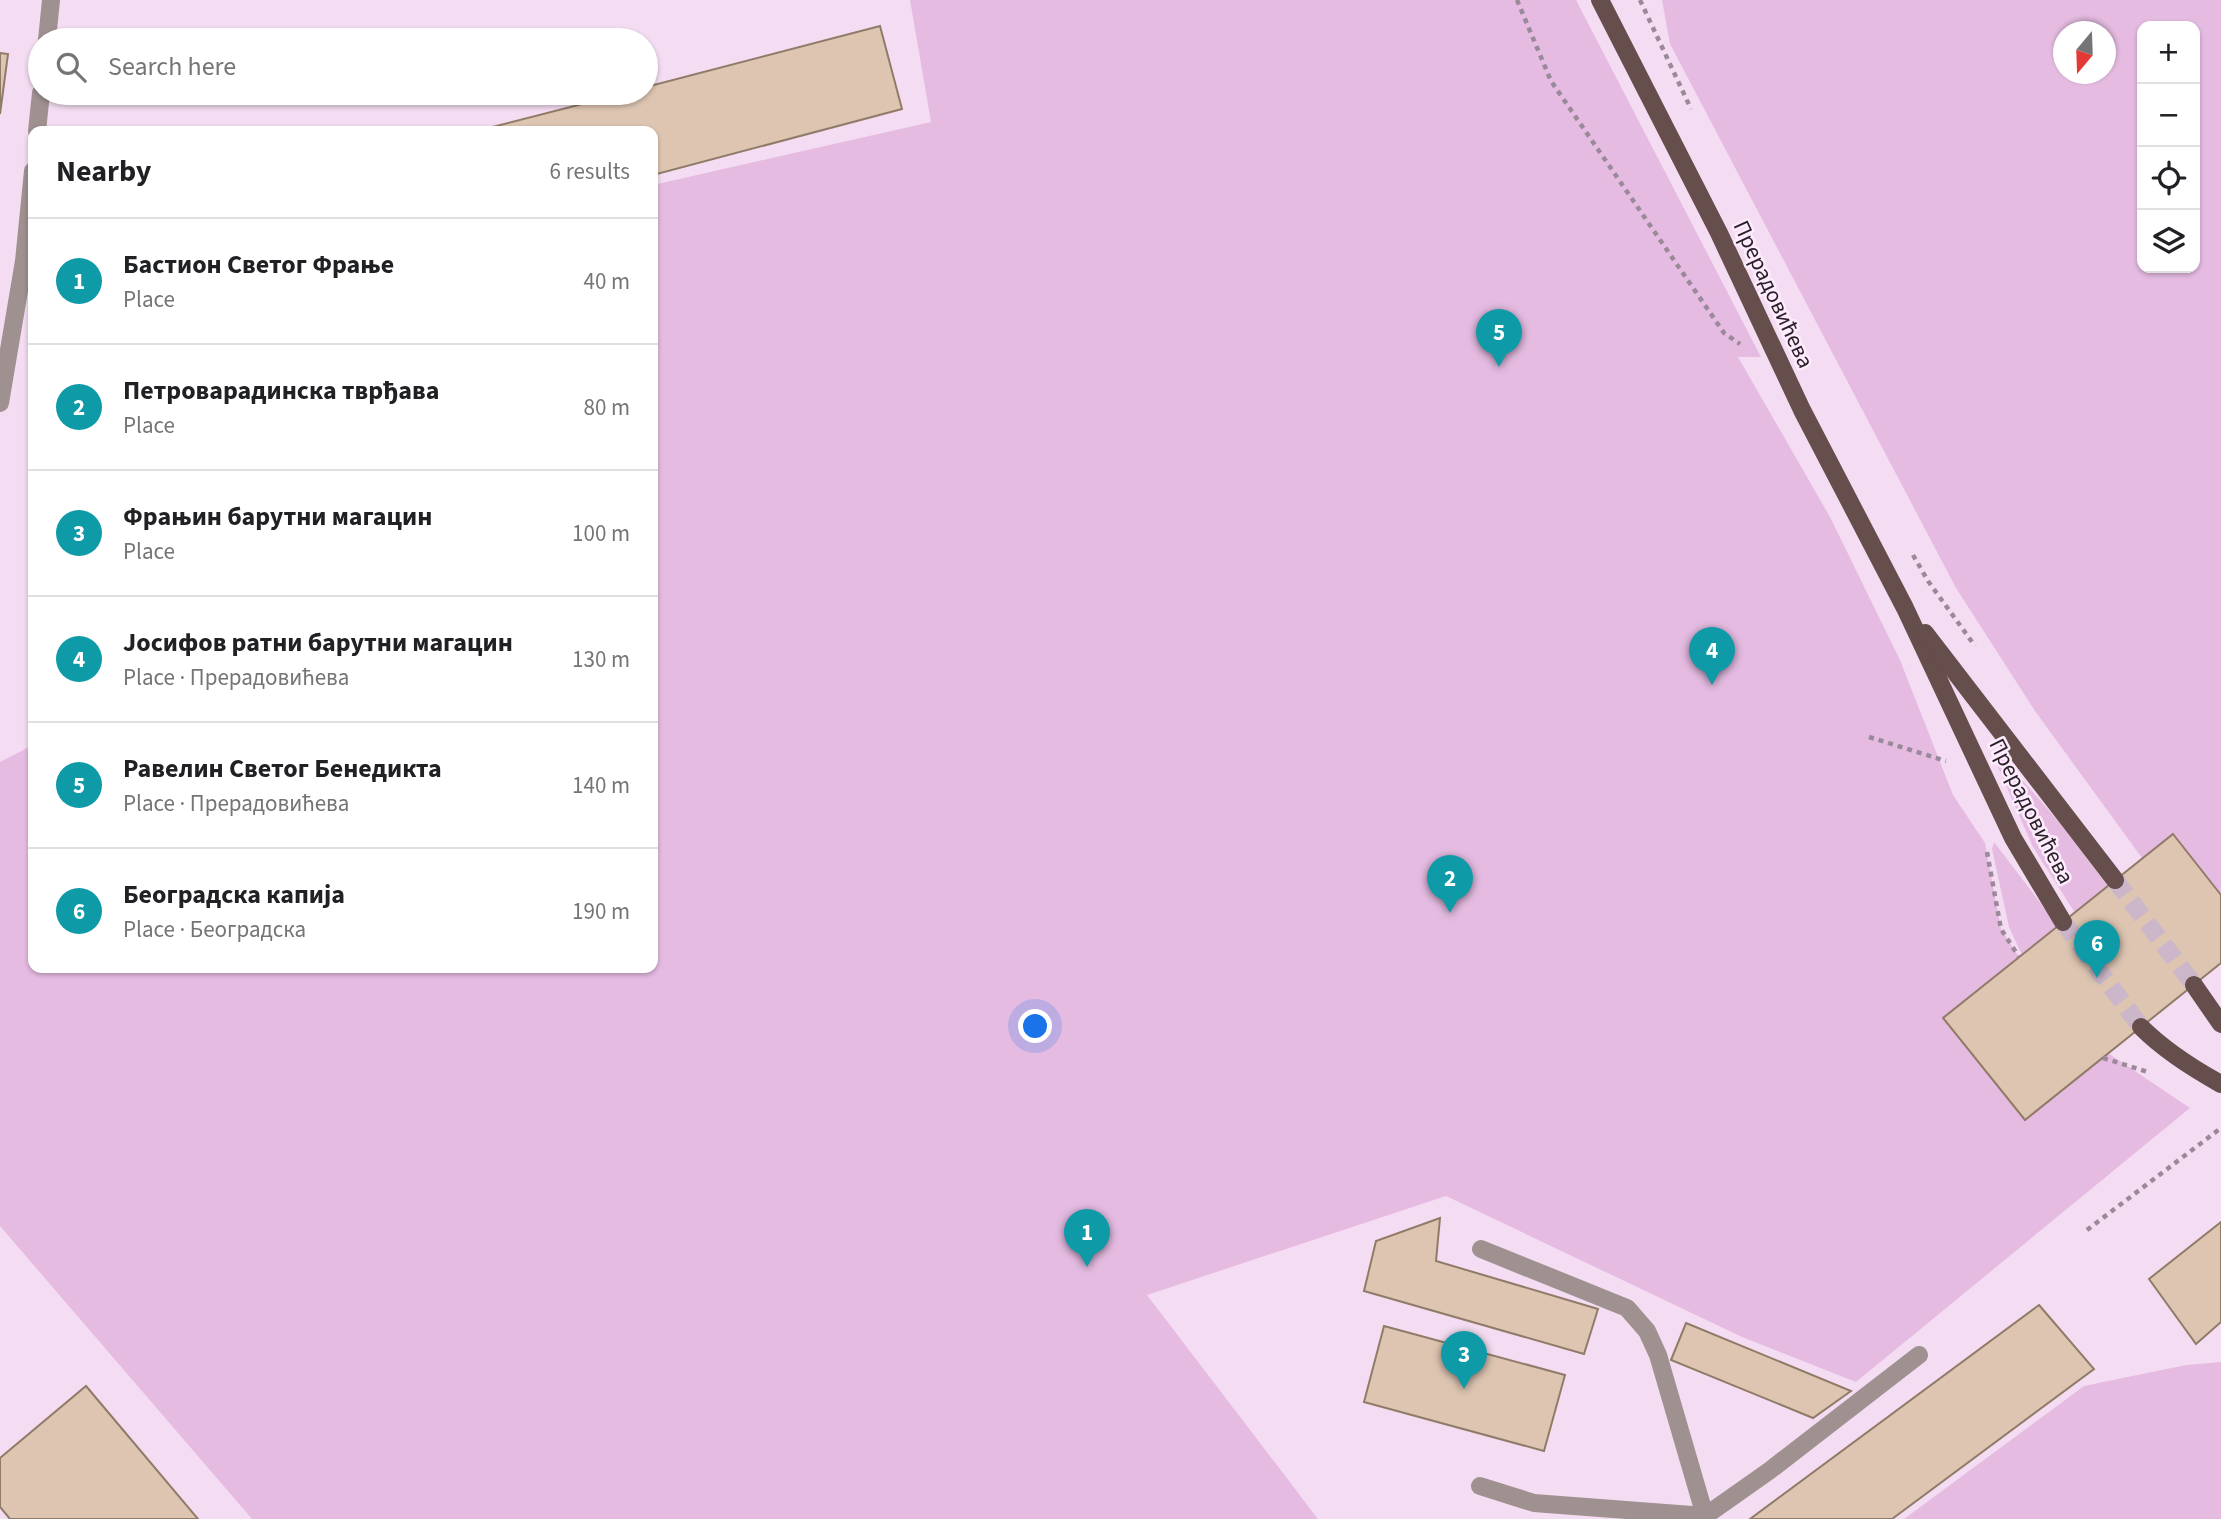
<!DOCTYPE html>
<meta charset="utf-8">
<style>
body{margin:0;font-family:"Source Sans 3",sans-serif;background:#f6f6f6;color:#202124}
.controls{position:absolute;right:21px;top:21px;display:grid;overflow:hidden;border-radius:14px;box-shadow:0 2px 5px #0004}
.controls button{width:63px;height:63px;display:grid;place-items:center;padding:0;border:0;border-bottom:2px solid #e0e0e0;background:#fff;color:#202124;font:35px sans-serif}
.compass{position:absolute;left:2053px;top:21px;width:63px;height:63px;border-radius:50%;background:#fff;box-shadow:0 2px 5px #0004;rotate:199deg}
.you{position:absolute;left:1036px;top:1027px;width:24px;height:24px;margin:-18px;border:5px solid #fff;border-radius:50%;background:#1a73e8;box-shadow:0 0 0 10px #1a73e833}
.badge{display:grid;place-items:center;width:46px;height:46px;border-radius:50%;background:#ea580c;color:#fff;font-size:23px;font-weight:700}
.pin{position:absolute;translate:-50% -58px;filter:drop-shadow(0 2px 4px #0008)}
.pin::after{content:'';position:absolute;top:37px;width:24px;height:21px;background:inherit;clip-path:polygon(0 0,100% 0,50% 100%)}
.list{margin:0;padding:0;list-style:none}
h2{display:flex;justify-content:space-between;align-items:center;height:91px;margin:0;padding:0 28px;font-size:30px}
h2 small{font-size:23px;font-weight:400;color:#757577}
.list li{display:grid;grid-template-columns:46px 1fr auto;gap:21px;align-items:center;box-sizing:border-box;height:126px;padding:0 28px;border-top:2px solid #e0e0e0}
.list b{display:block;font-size:26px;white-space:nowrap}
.list p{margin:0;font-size:23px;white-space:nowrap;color:#757577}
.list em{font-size:23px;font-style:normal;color:#757577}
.icon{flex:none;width:38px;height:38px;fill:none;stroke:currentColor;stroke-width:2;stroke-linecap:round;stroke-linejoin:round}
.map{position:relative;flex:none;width:2221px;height:1519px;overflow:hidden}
.search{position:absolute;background:#fff;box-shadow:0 2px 5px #0004;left:28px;top:28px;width:630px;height:77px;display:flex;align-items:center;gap:18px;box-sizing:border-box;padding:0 24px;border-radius:38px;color:#757577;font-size:26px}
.panel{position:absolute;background:#fff;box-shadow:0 2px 5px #0004;left:28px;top:126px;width:630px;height:847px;border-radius:14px}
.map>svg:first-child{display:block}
.green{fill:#e5bbe2;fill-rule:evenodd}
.building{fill:#ddc5b2;stroke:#907b68;stroke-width:2}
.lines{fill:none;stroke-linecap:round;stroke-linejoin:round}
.major-tunnel{stroke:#cbb7c9;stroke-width:18;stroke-dasharray:18 9;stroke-linecap:butt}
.path{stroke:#9a8998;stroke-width:4.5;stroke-dasharray:5 5;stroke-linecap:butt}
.minor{stroke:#a09191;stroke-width:18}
.major{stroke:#654e4c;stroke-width:18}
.labels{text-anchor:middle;stroke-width:5;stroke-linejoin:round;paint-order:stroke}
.street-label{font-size:23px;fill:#281f27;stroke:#feebfd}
</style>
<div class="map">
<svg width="2221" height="1519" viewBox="0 0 2221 1519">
<rect width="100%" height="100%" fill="#f4ddf2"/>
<!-- green -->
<g class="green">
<path d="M 910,0 L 1576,0 L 1761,357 L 1738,357 L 1830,517 L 1900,660 L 1953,795 L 1985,843 L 2001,929 L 2019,957 L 1943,1018 L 2025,1120 L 2108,1053 L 2190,1108 L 1856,1382 L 1742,1337 L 1446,1196 L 1147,1295 L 1318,1519 L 252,1519 L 0,1226 L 0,762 L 33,745 L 33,968 L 653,968 L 653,185 L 931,122 Z"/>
<path d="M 1662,0 L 2221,0 L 2221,895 L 2173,834 L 2142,858 L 2035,711 L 1956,588 L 1670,44 ZM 2142,26 L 2195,26 L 2195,268 L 2142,268 ZM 2064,32 L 2106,32 L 2106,74 L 2064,74 Z"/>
<path d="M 1995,754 L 2005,760 L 2058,821 L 2108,886 L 2075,913 L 2033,847 L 1997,765 Z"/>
<path d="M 1994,842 L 2058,926 L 2022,955 L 2009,927 L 1992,849 Z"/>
<path d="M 2221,1362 L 2221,1519 L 1904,1519 L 2084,1386 L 2186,1365 Z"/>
</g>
<!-- building -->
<g class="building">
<path d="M 880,26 L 902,109 L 653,175 L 653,131 L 477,131 L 625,93 L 646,93 L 646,87 Z"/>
<path d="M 0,53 L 8,54 L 0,114 Z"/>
<path d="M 2173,834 L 2221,895 L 2221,963 L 2025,1120 L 1943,1018 Z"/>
<path d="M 1440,1218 L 1436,1261 L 1598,1309 L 1584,1354 L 1364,1291 L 1376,1241 Z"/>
<path d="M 2221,1222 L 2221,1322 L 2196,1344 L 2149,1279 Z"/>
<path d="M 2039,1305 L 2094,1369 L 1892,1519 L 1750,1519 Z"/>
<path d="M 1686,1323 L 1851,1391 L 1813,1418 L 1671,1360 Z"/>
<path d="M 1384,1326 L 1565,1375 L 1544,1451 L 1364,1402 Z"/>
<path d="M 86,1386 L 198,1519 L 10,1519 L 0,1507 L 0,1458 Z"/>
</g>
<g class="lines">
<!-- major-tunnel -->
<g class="major-tunnel">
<path d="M 2115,880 L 2194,985"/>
<path d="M 2063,922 L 2141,1027"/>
</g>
<!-- path -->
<g class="path">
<path d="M 1517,0 L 1551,81 L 1724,333 L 1740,344"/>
<path d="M 1640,0 L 1691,109"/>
<path d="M 1913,555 L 1928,581 L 1975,646"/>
<path d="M 1869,737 L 1946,761"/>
<path d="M 1987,852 L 2001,929 L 2019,957"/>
<path d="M 2103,1058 L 2148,1072"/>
<path d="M 2087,1230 L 2221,1128"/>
</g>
<!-- minor -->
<g class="minor">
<path d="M 47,40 L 51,0"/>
<path d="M 37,131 L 41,93"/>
<path d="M 0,403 L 24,261 L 33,171"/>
<path d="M 1481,1249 L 1627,1308 L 1647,1331 L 1658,1355 L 1705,1516 L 1769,1471 L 1919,1355"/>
<path d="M 1480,1486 L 1534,1503 L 1705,1516 L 1706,1519"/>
</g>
<!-- major -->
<g class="major">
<path d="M 1600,0 L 1719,233 L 1802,410 L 1905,608 L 2013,838 L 2063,922"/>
<path d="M 1925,633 L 2115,880"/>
<path d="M 2194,985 L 2221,1024"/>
<path d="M 2141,1027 C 2165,1051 2192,1068 2221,1084"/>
</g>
</g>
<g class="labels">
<!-- street labels -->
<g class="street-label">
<text transform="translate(1774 294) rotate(65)" y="8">Прерадовићева</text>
<text transform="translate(2032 811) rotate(63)" y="8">Прерадовићева</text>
</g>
</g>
</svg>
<div class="controls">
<button>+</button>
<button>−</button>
<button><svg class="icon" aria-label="locate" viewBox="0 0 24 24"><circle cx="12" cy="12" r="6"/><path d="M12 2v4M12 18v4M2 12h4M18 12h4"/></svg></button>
<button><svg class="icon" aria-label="layers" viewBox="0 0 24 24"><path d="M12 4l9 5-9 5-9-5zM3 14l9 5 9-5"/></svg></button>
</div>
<svg class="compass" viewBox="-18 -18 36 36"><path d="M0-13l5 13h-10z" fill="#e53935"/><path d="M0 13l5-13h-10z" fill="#757577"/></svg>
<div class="you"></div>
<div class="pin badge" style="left:1087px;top:1267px;background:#0f9aa8">1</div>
<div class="pin badge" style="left:1450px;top:913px;background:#0f9aa8">2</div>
<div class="pin badge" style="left:1464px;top:1389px;background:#0f9aa8">3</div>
<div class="pin badge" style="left:1712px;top:685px;background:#0f9aa8">4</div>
<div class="pin badge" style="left:1499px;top:367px;background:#0f9aa8">5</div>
<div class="pin badge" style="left:2097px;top:978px;background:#0f9aa8">6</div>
<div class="search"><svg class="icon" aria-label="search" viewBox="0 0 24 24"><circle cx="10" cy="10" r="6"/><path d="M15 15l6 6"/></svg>Search here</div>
<section class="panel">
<h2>Nearby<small>6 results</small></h2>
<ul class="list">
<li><span class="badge" style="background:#0f9aa8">1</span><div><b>Бастион Светог Фрање</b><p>Place</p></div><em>40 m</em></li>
<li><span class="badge" style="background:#0f9aa8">2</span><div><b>Петроварадинска тврђава</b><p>Place</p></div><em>80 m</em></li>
<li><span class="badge" style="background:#0f9aa8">3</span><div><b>Фрањин барутни магацин</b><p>Place</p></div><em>100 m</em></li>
<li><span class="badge" style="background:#0f9aa8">4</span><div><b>Јосифов ратни барутни магацин</b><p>Place · Прерадовићева</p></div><em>130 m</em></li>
<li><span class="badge" style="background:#0f9aa8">5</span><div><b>Равелин Светог Бенедикта</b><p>Place · Прерадовићева</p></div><em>140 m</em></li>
<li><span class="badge" style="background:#0f9aa8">6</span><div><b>Београдска капија</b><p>Place · Београдска</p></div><em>190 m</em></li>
</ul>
</section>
</div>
